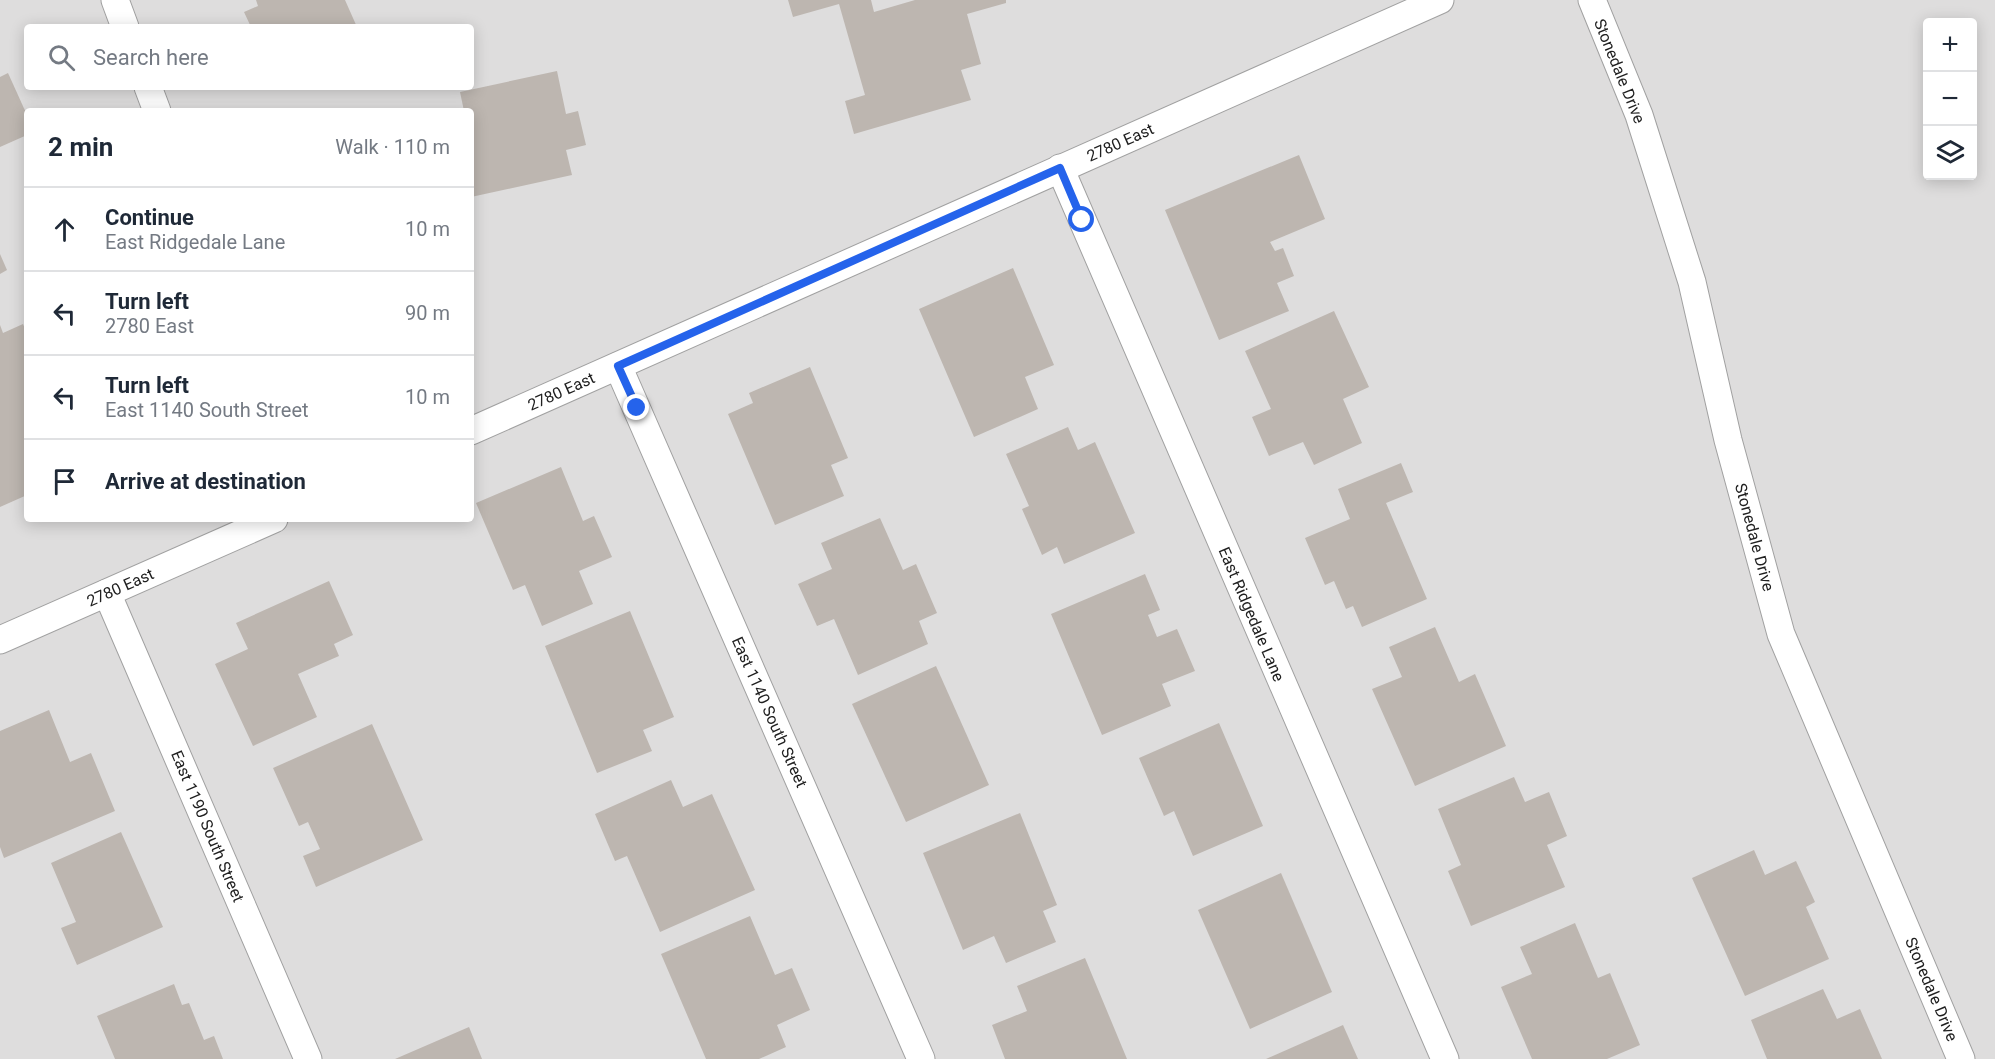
<!DOCTYPE html>
<meta charset="utf-8">
<style>
body{margin:0;font-family:Roboto,sans-serif;background:#f6f6f7;color:#1f2937}
.controls{position:absolute;right:18px;top:18px;display:grid;overflow:hidden;border-radius:6px;box-shadow:0 3px 15px #0003}
.controls button{width:54px;height:54px;display:grid;place-items:center;padding:0;border:0;border-bottom:2px solid #e0e1e3;background:#fff;color:#1f2937;font:30px sans-serif}
.stop{position:absolute;width:18px;height:18px;margin:-14px;border:4px solid #2563eb;border-radius:50%;background:#fff}
.stop.end{background:#2563eb;border-color:#fff;box-shadow:0 2px 6px #0008}
.list{margin:0;padding:0;list-style:none}
h2{display:flex;justify-content:space-between;align-items:center;height:78px;margin:0;padding:0 24px;font-size:26px}
h2 small{font-size:20px;font-weight:400;color:#747a83}
.list li{display:grid;grid-template-columns:39px 1fr auto;gap:18px;align-items:center;box-sizing:border-box;height:84px;padding:0 24px;border-top:2px solid #e0e1e3}
.list b{display:block;font-size:22px;white-space:nowrap}
.list p{margin:0;font-size:20px;white-space:nowrap;color:#747a83}
.list em{font-size:20px;font-style:normal;color:#747a83}
.icon{flex:none;width:33px;height:33px;fill:none;stroke:currentColor;stroke-width:2;stroke-linecap:round;stroke-linejoin:round}
.map{position:relative;flex:none;width:1995px;height:1059px;overflow:hidden}
.search{position:absolute;background:#fff;box-shadow:0 3px 15px #0003;left:24px;top:24px;width:450px;height:66px;display:flex;align-items:center;gap:15px;box-sizing:border-box;padding:0 21px;border-radius:6px;color:#747a83;font-size:22px}
.panel{position:absolute;background:#fff;box-shadow:0 3px 15px #0003;left:24px;top:108px;width:450px;height:414px;border-radius:6px}
.map>svg:first-child{display:block}
.residential{fill:#dedddd;fill-rule:evenodd}
.building{fill:#bdb6b0}
.lines{fill:none;stroke-linecap:round;stroke-linejoin:round}
.street-casing{stroke:#a1a1a1;stroke-width:29}
.street{stroke:#fff;stroke-width:27}
.route{stroke:#2563eb;stroke-width:8}
.labels{text-anchor:middle;stroke-width:4.5;stroke-linejoin:round;paint-order:stroke}
.street-label{font-size:16px;fill:#202020;stroke:#fff}
</style>
<div class="map">
<svg width="1995" height="1059" viewBox="0 0 1995 1059">
<rect width="100%" height="100%" fill="#efede7"/>
<!-- residential -->
<path class="residential" d="M 0,0 L 1995,0 L 1995,1059 L 0,1059 ZM 1928,22 L 1972,22 L 1972,176 L 1928,176 ZM 27,27 L 471,27 L 471,87 L 27,87 ZM 27,111 L 471,111 L 471,519 L 27,519 Z"/>
<!-- building -->
<g class="building">
<path d="M 256,0 L 345,0 L 357,27 L 251,27 L 244,12 L 258,6 Z"/>
<path d="M 788,0 L 871,0 L 874,12 L 915,0 L 1006,0 L 1006,3 L 967,14 L 981,64 L 961,70 L 971,100 L 854,134 L 845,101 L 865,95 L 839,4 L 793,17 Z"/>
<path d="M 557,71 L 566,114 L 578,111 L 586,145 L 566,150 L 572,175 L 471,197 L 471,111 L 464,111 L 460,92 Z"/>
<path d="M 8,73 L 27,115 L 27,135 L 0,147 L 0,77 Z"/>
<path d="M 1299,155 L 1325,219 L 1270,242 L 1275,251 L 1283,248 L 1294,276 L 1277,283 L 1289,311 L 1219,340 L 1165,210 Z"/>
<path d="M 0,254 L 7,270 L 0,274 Z"/>
<path d="M 1013,268 L 1054,365 L 1025,377 L 1038,409 L 974,437 L 919,309 Z"/>
<path d="M 1334,311 L 1369,387 L 1343,399 L 1362,443 L 1314,465 L 1303,442 L 1269,456 L 1252,417 L 1271,409 L 1245,351 Z"/>
<path d="M 23,324 L 27,334 L 27,495 L 0,507 L 0,325 L 3,333 Z"/>
<path d="M 810,367 L 848,458 L 831,465 L 844,496 L 775,525 L 728,414 L 753,403 L 749,393 Z"/>
<path d="M 1068,427 L 1078,450 L 1095,442 L 1135,533 L 1064,564 L 1057,547 L 1042,555 L 1022,509 L 1029,506 L 1006,454 Z"/>
<path d="M 1401,463 L 1413,492 L 1386,503 L 1427,599 L 1362,627 L 1353,606 L 1346,609 L 1334,581 L 1325,585 L 1305,538 L 1350,519 L 1338,489 Z"/>
<path d="M 561,467 L 583,521 L 594,516 L 612,557 L 579,571 L 593,604 L 542,626 L 525,585 L 513,590 L 476,503 Z"/>
<path d="M 880,518 L 903,570 L 916,564 L 937,613 L 919,621 L 928,644 L 858,675 L 834,619 L 817,626 L 798,584 L 832,569 L 821,543 Z"/>
<path d="M 1145,574 L 1160,610 L 1148,615 L 1157,637 L 1177,629 L 1195,671 L 1162,684 L 1171,706 L 1102,735 L 1051,614 Z"/>
<path d="M 329,581 L 353,635 L 334,644 L 339,656 L 298,674 L 317,717 L 253,746 L 215,664 L 248,649 L 236,623 Z"/>
<path d="M 630,611 L 674,717 L 643,730 L 652,751 L 597,773 L 545,646 Z"/>
<path d="M 1435,627 L 1459,682 L 1475,674 L 1506,746 L 1415,786 L 1372,689 L 1402,677 L 1389,647 Z"/>
<path d="M 936,666 L 989,785 L 906,822 L 852,704 Z"/>
<path d="M 49,710 L 70,762 L 91,753 L 115,811 L 4,858 L 0,847 L 0,731 Z"/>
<path d="M 1219,723 L 1263,826 L 1193,856 L 1174,811 L 1164,816 L 1139,758 Z"/>
<path d="M 372,724 L 423,840 L 316,887 L 303,856 L 320,849 L 308,822 L 299,826 L 273,768 Z"/>
<path d="M 1514,777 L 1525,802 L 1549,792 L 1567,836 L 1547,845 L 1565,887 L 1471,926 L 1448,871 L 1461,865 L 1438,809 Z"/>
<path d="M 671,780 L 683,807 L 712,794 L 755,890 L 660,932 L 627,856 L 615,861 L 595,814 Z"/>
<path d="M 1020,813 L 1057,905 L 1043,911 L 1056,942 L 1006,963 L 994,936 L 963,950 L 923,853 Z"/>
<path d="M 121,832 L 163,927 L 77,965 L 61,928 L 76,922 L 51,863 Z"/>
<path d="M 1754,850 L 1765,875 L 1796,861 L 1815,902 L 1806,907 L 1829,959 L 1745,996 L 1692,878 Z"/>
<path d="M 1281,873 L 1332,992 L 1250,1029 L 1198,910 Z"/>
<path d="M 750,916 L 775,975 L 792,968 L 810,1010 L 777,1025 L 786,1047 L 759,1059 L 706,1059 L 661,954 Z"/>
<path d="M 1575,923 L 1598,978 L 1610,973 L 1640,1045 L 1607,1059 L 1532,1059 L 1501,987 L 1532,974 L 1520,947 Z"/>
<path d="M 1085,958 L 1127,1059 L 1005,1059 L 992,1025 L 1027,1011 L 1017,986 Z"/>
<path d="M 174,984 L 182,1005 L 189,1003 L 204,1040 L 214,1036 L 223,1059 L 115,1059 L 97,1016 Z"/>
<path d="M 1823,989 L 1837,1019 L 1860,1009 L 1882,1059 L 1767,1059 L 1751,1020 Z"/>
<path d="M 1343,1025 L 1358,1059 L 1266,1059 Z"/>
<path d="M 469,1027 L 482,1059 L 395,1059 Z"/>
</g>
<g class="lines">
<defs>
<g id="street">
<path d="M 115,0 L 125,27"/>
<path d="M 1592,0 L 1639,115 L 1692,282 L 1728,440 L 1781,634 L 1961,1059"/>
<path d="M 148,87 L 157,111"/>
<path d="M 1060,168 L 1445,1059"/>
<path d="M 618,366 L 921,1059"/>
<path d="M 471,431 L 1440,0"/>
<path d="M 107,593 L 308,1059"/>
<path d="M 0,640 L 274,519"/>
</g>
</defs>
<!-- street casing -->
<use href="#street" class="street-casing"/>
<!-- street -->
<use href="#street" class="street"/>
</g>
<g class="lines">
<!-- route -->
<path class="route" d="M 637,408 L 618,366 L 1060,168 L 1082,220"/>
</g>
<g class="labels">
<!-- street labels -->
<g class="street-label">
<text transform="translate(1620 71) rotate(68)" y="6">Stonedale Drive</text>
<text transform="translate(1120 142) rotate(-24)" y="6">2780 East</text>
<text transform="translate(561 391) rotate(-24)" y="6">2780 East</text>
<text transform="translate(1755 537) rotate(75)" y="6">Stonedale Drive</text>
<text transform="translate(120 587) rotate(-24)" y="6">2780 East</text>
<text transform="translate(1252 614) rotate(67)" y="6">East Ridgedale Lane</text>
<text transform="translate(770 712) rotate(66)" y="6">East 1140 South Street</text>
<text transform="translate(208 826) rotate(67)" y="6">East 1190 South Street</text>
<text transform="translate(1932 989) rotate(67)" y="6">Stonedale Drive</text>
</g>
</g>
</svg>
<div class="controls">
<button>+</button>
<button>−</button>
<button><svg class="icon" aria-label="layers" viewBox="0 0 24 24"><path d="M12 4l9 5-9 5-9-5zM3 14l9 5 9-5"/></svg></button>
</div>
<div class="stop" style="left:1082px;top:220px"></div>
<div class="stop end" style="left:637px;top:408px"></div>
<div class="search"><svg class="icon" aria-label="search" viewBox="0 0 24 24"><circle cx="10" cy="10" r="6"/><path d="M15 15l6 6"/></svg>Search here</div>
<section class="panel">
<h2>2 min<small>Walk · 110 m</small></h2>
<ul class="list">
<li><svg class="icon" aria-label="ahead" viewBox="0 0 24 24"><path d="M12 20V5M6 11l6-6 6 6"/></svg><div><b>Continue</b><p>East Ridgedale Lane</p></div><em>10 m</em></li>
<li><svg class="icon" aria-label="left" viewBox="0 0 24 24"><path d="M17 20v-9H6M10 6l-5 5 5 5"/></svg><div><b>Turn left</b><p>2780 East</p></div><em>90 m</em></li>
<li><svg class="icon" aria-label="left" viewBox="0 0 24 24"><path d="M17 20v-9H6M10 6l-5 5 5 5"/></svg><div><b>Turn left</b><p>East 1140 South Street</p></div><em>10 m</em></li>
<li><svg class="icon" aria-label="arrive" viewBox="0 0 24 24"><path d="M6 21V4h12l-3 4 3 4H6"/></svg><div><b>Arrive at destination</b></div></li>
</ul>
</section>
</div>
